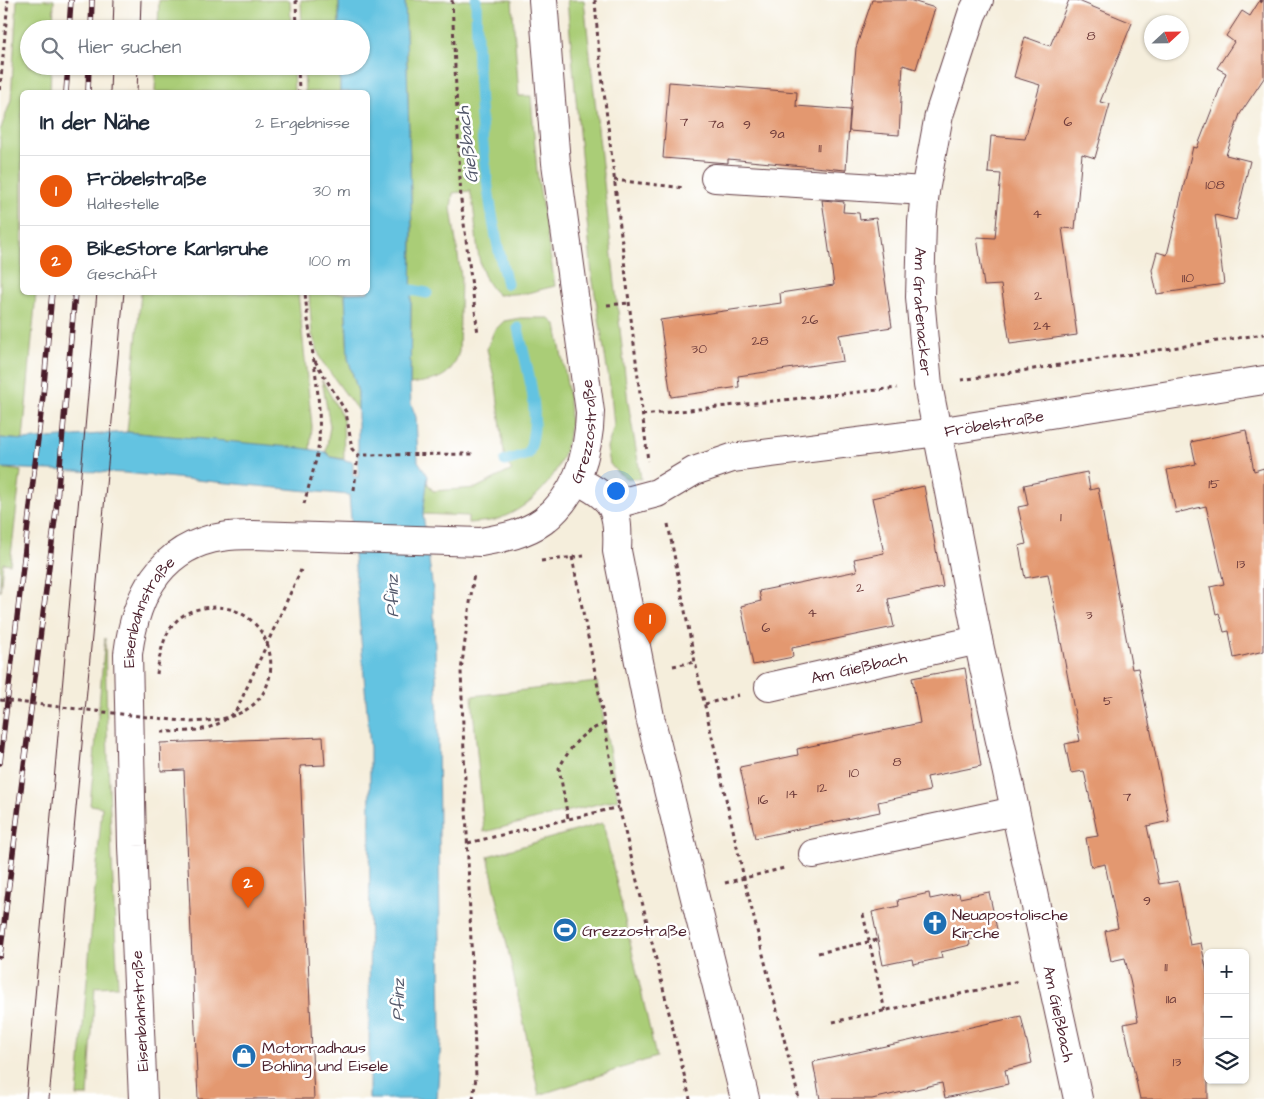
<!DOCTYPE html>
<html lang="de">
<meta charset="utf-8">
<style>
body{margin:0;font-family:"Architects Daughter",sans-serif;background:#f2f2f3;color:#1f2937}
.controls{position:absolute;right:15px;bottom:15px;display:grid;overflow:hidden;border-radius:8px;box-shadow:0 1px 4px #0004}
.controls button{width:45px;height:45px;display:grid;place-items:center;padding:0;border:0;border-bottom:1px solid #e0e1e3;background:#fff;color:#1f2937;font:25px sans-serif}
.compass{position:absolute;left:1144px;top:15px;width:45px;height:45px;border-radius:50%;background:#fff;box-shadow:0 1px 4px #0004;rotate:68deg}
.you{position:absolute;left:615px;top:490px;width:18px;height:18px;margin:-12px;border:4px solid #fff;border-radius:50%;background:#1a73e8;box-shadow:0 0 0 8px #1a73e833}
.badge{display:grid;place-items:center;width:32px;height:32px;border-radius:50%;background:#ea580c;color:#fff;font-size:16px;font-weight:700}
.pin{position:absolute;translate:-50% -41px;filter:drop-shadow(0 1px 2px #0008)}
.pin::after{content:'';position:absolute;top:26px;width:18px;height:15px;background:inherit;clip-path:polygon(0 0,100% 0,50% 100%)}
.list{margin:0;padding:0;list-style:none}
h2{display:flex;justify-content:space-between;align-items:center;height:65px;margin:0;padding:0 20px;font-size:21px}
h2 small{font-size:16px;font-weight:400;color:#747a83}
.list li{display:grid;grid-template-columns:32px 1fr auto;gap:15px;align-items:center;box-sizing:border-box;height:70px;padding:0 20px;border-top:1px solid #e0e1e3}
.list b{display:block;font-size:19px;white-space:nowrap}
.list p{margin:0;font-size:16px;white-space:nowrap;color:#747a83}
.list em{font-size:16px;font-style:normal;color:#747a83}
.icon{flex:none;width:28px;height:28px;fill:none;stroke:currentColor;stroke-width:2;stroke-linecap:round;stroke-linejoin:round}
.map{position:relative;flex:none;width:1264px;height:1099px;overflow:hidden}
.search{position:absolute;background:#fff;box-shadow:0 1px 4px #0004;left:20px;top:20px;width:350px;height:55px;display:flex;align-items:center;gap:12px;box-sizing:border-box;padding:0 18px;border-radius:28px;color:#747a83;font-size:19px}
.panel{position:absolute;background:#fff;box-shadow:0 1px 4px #0004;left:20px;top:90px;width:350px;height:205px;border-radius:8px}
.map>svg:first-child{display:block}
.green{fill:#aacd77;stroke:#7a7651}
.water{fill:#63c3e1;stroke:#567186}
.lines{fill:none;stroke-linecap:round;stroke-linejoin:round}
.stream{stroke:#63c3e1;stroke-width:11}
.building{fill:#e39870}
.minor-casing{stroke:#643e46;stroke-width:30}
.tertiary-casing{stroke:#643e46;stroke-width:30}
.path{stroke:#643e46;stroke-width:3;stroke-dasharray:4 4;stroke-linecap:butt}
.minor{stroke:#fff;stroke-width:28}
.tertiary{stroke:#fff;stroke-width:28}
.tram{stroke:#4a1f2b;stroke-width:1}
.rail-casing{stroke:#4a1f2b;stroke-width:5.5}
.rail{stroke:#fff;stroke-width:4;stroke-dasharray:11;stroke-linecap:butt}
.path-bridge{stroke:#643e46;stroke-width:3;stroke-dasharray:4 4;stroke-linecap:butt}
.labels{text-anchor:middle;stroke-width:5;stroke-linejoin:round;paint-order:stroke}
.number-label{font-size:14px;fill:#703d3c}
.street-label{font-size:16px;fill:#4a1f2b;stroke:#fff}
.poi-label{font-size:16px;fill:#4a1f2b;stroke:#fff;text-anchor:start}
.water-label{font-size:18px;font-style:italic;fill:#53586b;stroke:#fff}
</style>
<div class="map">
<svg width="1264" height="1099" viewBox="0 0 1264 1099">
<rect width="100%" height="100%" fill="#fff"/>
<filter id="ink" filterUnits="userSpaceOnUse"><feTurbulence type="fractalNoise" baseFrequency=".02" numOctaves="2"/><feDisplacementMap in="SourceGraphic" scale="10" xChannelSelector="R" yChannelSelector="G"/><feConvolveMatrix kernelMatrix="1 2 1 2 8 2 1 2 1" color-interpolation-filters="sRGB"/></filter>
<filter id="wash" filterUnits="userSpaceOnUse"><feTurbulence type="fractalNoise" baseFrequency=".0096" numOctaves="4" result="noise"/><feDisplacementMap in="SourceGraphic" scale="20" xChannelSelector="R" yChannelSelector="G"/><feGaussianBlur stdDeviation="1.12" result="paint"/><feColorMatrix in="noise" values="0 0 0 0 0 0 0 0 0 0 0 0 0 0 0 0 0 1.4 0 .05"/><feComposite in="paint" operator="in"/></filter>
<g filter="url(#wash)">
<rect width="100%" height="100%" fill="#f5eedc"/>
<!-- green -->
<g class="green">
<path d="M 17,0 L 54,0 L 53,29 L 29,29 L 29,66 L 51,66 L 50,92 L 22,92 L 22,292 L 36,293 L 23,440 L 0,438 L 0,131 L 11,100 Z"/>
<path d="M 159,0 L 290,0 L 291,29 L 158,29 Z"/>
<path d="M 301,0 L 339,0 L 339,29 L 302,29 Z"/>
<path d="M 405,0 L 512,0 L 519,96 L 531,96 L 537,172 L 555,286 L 527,293 L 498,295 C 470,270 480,225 470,191 L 453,193 L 451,208 L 461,276 L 459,352 C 450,380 436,380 410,384 L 412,231 Z"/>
<path d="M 567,0 L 584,0 L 628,402 L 641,479 L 626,478 L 617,472 L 610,464 L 607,448 L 614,427 L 611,393 L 592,275 Z"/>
<path d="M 156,66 L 293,66 L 294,92 L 155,92 Z"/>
<path d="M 304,66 L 340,66 L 340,92 L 305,92 Z"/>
<path d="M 141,293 L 298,293 L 312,426 L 310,450 L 127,432 Z"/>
<path d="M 309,293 L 345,293 L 348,358 L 358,392 L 358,411 L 321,360 L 312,334 Z"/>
<path d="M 520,318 L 549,318 L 556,325 C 561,355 570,388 570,420 C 570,465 537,507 495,520 C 486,522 477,522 468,523 L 468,516 L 423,514 L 426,481 L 433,491 L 476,488 L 512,470 L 505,461 L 496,385 L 487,349 L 494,331 L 504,321 Z"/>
<path d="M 322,380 L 343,418 L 344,459 L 331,457 L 326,452 L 330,426 Z"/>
<path d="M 0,468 L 21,471 L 10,564 L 3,563 L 0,592 Z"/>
<path d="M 105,638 C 107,755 112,871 118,986 L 95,987 L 88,1096 L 77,1096 L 102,807 L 90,805 Z"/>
<path d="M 597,682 L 618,799 L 484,832 L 472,696 Z"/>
<path d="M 603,823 L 656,1057 L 539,1095 L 488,856 Z"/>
</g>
<!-- water -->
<path class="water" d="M 339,0 L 405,0 L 412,231 L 410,384 L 411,404 L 416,417 L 418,461 L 428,476 L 423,514 L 433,591 L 438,730 L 441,1041 L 437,1099 L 369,1099 L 370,748 L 349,495 L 125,473 L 0,468 L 0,438 L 23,440 L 127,432 L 301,448 L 326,452 L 331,457 L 353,462 L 353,476 L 358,477 L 358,392 L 348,358 L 345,293 L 368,292 L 368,92 L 340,92 L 340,66 L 361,66 L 361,29 L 339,29 Z"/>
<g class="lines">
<!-- stream -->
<g class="stream">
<path d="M 476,0 C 478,95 482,192 507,284"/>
<path d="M 396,287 L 427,293"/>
<path d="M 505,461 L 528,454 C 544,415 526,367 518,328"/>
</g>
</g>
<g id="blocks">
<!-- building -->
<g class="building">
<path d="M 872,0 L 909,0 L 935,8 L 916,69 L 903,65 L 899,135 L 849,131 L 856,48 Z"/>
<path d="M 1069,0 L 1076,0 L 1132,23 L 1100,102 L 1110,104 L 1095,158 L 1082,154 L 1075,229 L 1062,228 L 1077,335 L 1010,344 L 1001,285 L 984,286 L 977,237 L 995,238 L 1001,174 L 988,173 L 991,136 L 1025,139 L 1040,85 L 1014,77 L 1025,37 L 1050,46 Z"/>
<path d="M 1260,0 L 1264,0 L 1264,78 L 1240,114 L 1226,155 L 1250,161 L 1236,220 L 1215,215 L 1224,284 L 1157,294 L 1152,270 L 1157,252 L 1167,255 L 1193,147 L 1197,148 L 1226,73 L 1217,68 L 1234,42 L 1226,36 L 1242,11 L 1250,16 Z"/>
<path d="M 669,82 L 797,92 L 796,106 L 850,110 L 846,170 L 728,159 L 728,163 L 663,158 Z"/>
<path d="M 822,200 L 844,202 L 843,212 L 859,213 L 860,220 L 876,218 L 892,327 L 839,335 L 843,361 L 738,376 L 739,387 L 671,397 L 660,320 L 781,303 L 780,293 L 834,285 Z"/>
<path d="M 1246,430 L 1254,471 L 1264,468 L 1264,651 L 1234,658 L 1229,631 L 1224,632 L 1219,613 L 1216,614 L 1210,587 L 1224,584 L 1206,506 L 1176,513 L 1167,470 L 1196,464 L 1191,442 Z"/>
<path d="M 1087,472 L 1090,490 L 1098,488 L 1132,669 L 1138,668 L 1169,821 L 1147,826 L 1159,884 L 1178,881 L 1190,945 L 1201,943 L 1208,978 L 1208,1099 L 1140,1099 L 1124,1024 L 1138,1021 L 1132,989 L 1125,958 L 1111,961 L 1105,931 L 1118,928 L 1105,864 L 1091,867 L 1086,838 L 1098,836 L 1084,771 L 1071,773 L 1065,744 L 1080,741 L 1048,574 L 1025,578 L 1019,546 L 1026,544 L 1018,507 L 1028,505 L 1024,485 Z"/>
<path d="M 924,486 L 943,587 L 888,599 L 894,627 L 792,648 L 793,657 L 753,665 L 741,606 L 761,601 L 759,591 L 857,571 L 854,559 L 884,553 L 872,498 Z"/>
<path d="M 965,668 L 981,766 L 927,777 L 930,791 L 878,802 L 880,812 L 755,838 L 740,767 L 798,755 L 797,749 L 920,723 L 912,678 Z"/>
<path d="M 323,737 L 325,765 L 300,766 L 314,1099 L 198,1099 L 184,770 L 161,771 L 160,743 Z"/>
<path d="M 989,892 L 998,934 L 969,940 L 970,945 L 941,952 L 942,958 L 913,964 L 912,959 L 883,965 L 872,912 L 899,906 L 898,900 L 929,893 L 930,899 L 959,893 L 960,898 Z"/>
<path d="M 1021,1016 L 1032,1063 L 1005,1070 L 1008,1084 L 945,1098 L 942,1083 L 872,1099 L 820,1099 L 813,1062 Z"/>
</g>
</g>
</g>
<g filter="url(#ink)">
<use href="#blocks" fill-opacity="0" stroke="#643e46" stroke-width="1"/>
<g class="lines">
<defs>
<g id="minor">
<path id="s1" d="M 979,0 L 972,14 L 939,115 L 925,191 L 922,222 L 920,297 L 928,385 L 978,640 L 1078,1099"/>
<path d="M 715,178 L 925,191"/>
<path d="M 576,480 C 615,499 619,509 617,551 L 650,717 L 745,1099"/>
<path id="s2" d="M 612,505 L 657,493 L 694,471 L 732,458 L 937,432 L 1264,380"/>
<path id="s3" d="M 769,687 L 978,640"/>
<path d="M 813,854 L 1015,811"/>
</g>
<g id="tertiary">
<path id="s4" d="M 143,1099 L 132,846 L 128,654 C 135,598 160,546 222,537 C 232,535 243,535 253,535 L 481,542 C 502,538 525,534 543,521 C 577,495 589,453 590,412 L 556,163 L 543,0"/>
</g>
</defs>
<!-- minor casing -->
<use href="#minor" class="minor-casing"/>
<!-- tertiary casing -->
<use href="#tertiary" class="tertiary-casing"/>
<!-- path -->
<g class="path">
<path d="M 296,0 L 297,29"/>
<path d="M 452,0 L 461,200 L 478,334"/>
<path d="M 595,0 L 598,42 L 648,461"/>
<path d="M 1259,0 L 1264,3"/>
<path d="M 298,66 L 299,92"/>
<path d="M 0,90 L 8,0"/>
<path d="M 614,180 L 685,188"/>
<path d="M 607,305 L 629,303"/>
<path d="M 315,361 L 346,412 L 352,449 L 358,455 L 474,454"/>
<path d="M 961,380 L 1264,334"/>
<path d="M 642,415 L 897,388"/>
<path d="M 354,490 L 358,455"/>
<path d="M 304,504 C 309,484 317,462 319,441 C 322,391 309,342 305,292"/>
<path d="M 668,524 L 695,662 L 744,878 L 799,1099"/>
<path d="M 572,557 L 597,682 L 619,807 L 690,1099"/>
<path d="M 541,561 L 584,556"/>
<path d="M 673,666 L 695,662"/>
<path d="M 705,704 L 739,695"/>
<path d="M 161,732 C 192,731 215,733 237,709 L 301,570"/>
<path d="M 568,818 L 559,768 C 571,747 581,731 605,724"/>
<path d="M 468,843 L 619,807"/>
<path d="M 725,883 L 784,868"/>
<path d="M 863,914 L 885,1011"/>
<path d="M 818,953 L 877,940"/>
<path d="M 833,1022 L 1019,981"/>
<path d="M 473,1099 L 476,1077 L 461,671 L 474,573"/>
</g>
<!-- minor -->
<use href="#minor" class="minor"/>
<!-- tertiary -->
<use href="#tertiary" class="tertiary"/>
<!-- tram -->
<g class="tram">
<path d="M 113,29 L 114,0"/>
<path d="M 140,29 L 141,0"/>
<path d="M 110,92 L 111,66"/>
<path d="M 137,92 L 138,66"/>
<path d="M 26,1099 L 97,292"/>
<path d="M 49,1099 L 124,292"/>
</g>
<defs>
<g id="rail">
<path d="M 69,29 L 71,0"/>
<path d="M 91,29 L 92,0"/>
<path d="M 66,92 L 68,66"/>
<path d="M 88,92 L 89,66"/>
<path d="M 0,763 L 43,396 L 52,292"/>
<path d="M 0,956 L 56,511 L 75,292"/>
</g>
</defs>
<!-- rail casing -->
<use href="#rail" class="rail-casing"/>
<!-- rail -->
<use href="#rail" class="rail"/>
<!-- path-bridge -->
<path class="path-bridge" d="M 0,700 L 191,722 C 208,721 225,720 240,713 C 298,687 269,589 195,610 C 167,618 160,648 157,674"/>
</g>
</g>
<!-- icons -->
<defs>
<symbol id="church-disc" viewBox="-11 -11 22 22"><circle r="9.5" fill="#1f6fb2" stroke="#fff"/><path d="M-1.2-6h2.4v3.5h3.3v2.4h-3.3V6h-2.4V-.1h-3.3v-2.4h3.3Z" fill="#fff"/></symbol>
<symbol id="stadium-disc" viewBox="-11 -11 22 22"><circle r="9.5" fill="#1f6fb2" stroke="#fff"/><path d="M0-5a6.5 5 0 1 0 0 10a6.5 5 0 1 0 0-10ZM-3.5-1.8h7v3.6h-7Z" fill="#fff"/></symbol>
<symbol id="shop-disc" viewBox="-11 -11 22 22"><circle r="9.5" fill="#1f6fb2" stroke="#fff"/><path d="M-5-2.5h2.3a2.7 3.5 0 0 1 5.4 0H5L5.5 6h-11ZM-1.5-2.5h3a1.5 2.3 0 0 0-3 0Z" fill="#fff"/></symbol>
</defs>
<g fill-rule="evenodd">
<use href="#church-disc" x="921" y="909" width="28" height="28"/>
<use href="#stadium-disc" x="551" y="916" width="28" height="28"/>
<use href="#shop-disc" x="230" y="1042" width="28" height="28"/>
</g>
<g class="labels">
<!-- number labels -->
<g class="number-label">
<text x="1091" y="40">8</text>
<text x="684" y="126">7</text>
<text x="1068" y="126">6</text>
<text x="716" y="128">7a</text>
<text x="747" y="129">9</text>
<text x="777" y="138">9a</text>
<text x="820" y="152">11</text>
<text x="1215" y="189">108</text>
<text x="1037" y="218">4</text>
<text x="1188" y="282">110</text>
<text x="1038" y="300">2</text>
<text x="810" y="324">26</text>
<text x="1042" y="330">24</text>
<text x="760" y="345">28</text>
<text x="699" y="353">30</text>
<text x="1214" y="488">15</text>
<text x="1061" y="521">1</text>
<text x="1241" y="568">13</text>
<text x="860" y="592">2</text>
<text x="812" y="617">4</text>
<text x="1089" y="619">3</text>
<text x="766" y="632">6</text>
<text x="1108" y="705">5</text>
<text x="897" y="766">8</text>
<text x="854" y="777">10</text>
<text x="822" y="792">12</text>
<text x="792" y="798">14</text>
<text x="1127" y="801">7</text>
<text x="763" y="804">16</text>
<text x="1147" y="905">9</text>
<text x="1166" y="971">11</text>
<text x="1171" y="1003">11a</text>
<text x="1177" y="1066">13</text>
</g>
<!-- street labels -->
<g class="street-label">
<text dy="6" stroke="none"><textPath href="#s1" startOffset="320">Am Grafenacker</textPath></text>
<text dy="6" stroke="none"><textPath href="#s2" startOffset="394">Fröbelstraße</textPath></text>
<text dy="6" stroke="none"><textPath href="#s4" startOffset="1036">Grezzostraße</textPath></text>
<text dy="6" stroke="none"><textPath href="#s4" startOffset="492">Eisenbahnstraße</textPath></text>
<text dy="6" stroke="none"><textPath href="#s3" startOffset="92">Am Gießbach</textPath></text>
<text transform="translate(139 1011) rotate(-93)" y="6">Eisenbahnstraße</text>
<text dy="6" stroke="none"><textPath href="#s1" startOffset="1036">Am Gießbach</textPath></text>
</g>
<!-- poi labels -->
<g class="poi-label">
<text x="952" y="920">Neuapostolische<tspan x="952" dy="18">Kirche</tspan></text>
<text x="582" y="936">Grezzostraße</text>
<text x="262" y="1053">Motorradhaus<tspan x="262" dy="18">Bohling und Eisele</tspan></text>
</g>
<!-- water labels -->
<g class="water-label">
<text transform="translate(467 145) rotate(-97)" y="6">Gießbach</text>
<text transform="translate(392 596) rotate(-91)" y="6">Pfinz</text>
<text transform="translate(398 1000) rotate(-90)" y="6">Pfinz</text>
</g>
</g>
</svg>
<div class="controls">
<button>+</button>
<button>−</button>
<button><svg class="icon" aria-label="layers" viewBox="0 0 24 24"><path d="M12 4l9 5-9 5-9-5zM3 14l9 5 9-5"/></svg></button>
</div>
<svg class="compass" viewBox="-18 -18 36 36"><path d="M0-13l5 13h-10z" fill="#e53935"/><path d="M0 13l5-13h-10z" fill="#747a83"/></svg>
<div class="you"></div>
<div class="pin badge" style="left:650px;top:644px">1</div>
<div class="pin badge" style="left:248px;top:908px">2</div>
<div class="search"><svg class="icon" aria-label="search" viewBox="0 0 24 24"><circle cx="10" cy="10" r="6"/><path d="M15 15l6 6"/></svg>Hier suchen</div>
<section class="panel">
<h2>In der Nähe<small>2 Ergebnisse</small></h2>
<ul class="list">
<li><span class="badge">1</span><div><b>Fröbelstraße</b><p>Haltestelle</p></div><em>30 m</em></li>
<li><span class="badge">2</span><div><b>BikeStore Karlsruhe</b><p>Geschäft</p></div><em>100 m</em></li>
</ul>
</section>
</div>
